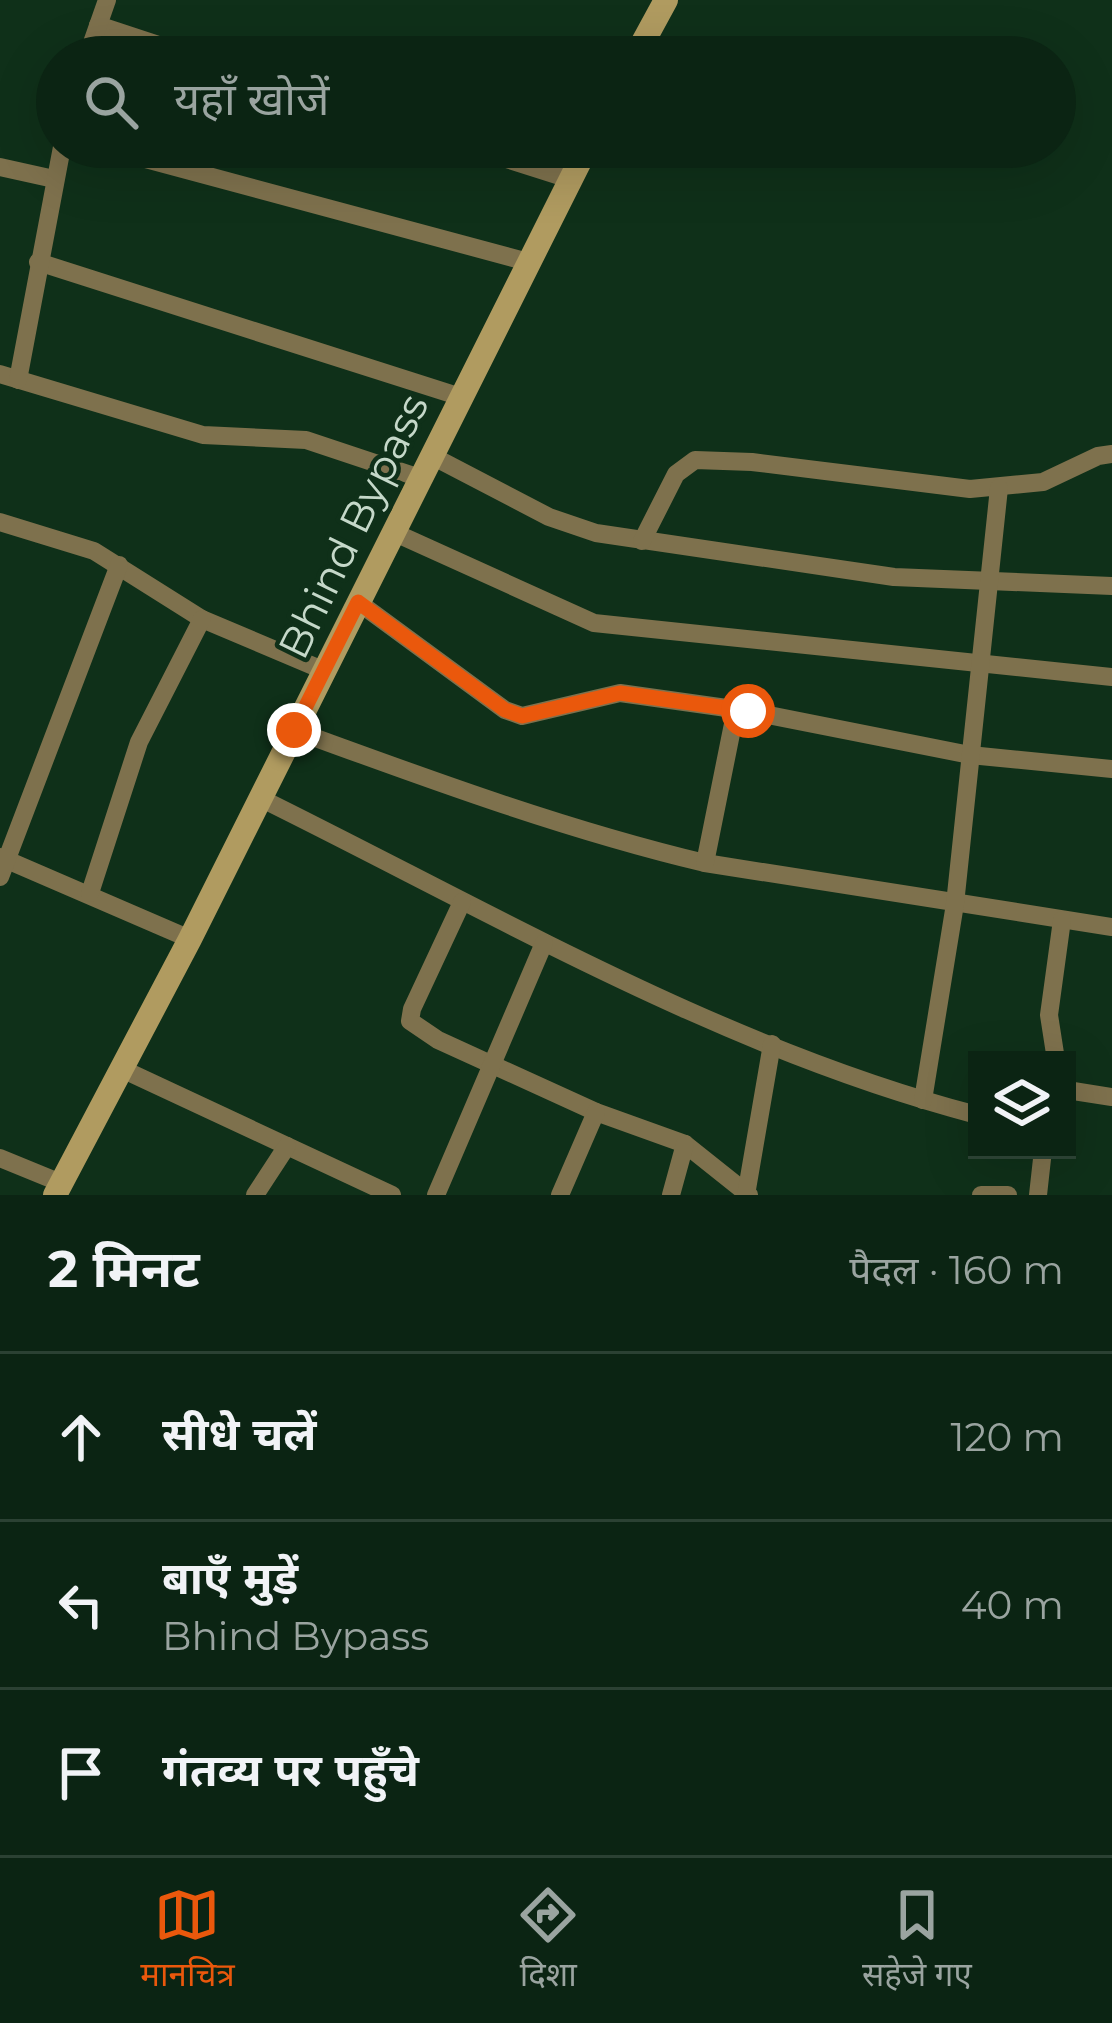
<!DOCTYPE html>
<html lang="hi">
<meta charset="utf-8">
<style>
body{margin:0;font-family:Montserrat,"Noto Sans Devanagari",sans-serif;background:#142c1c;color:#f1f3f6}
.controls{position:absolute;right:36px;bottom:36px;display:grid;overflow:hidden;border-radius:0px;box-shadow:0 12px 48px #0002}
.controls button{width:108px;height:108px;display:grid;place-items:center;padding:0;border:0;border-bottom:3px solid #2b4133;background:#0b2413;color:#f1f3f6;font:60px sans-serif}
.stop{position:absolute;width:36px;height:36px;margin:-27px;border:9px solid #ea580c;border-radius:50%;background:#fff}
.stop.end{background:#ea580c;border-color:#fff;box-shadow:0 3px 12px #0008}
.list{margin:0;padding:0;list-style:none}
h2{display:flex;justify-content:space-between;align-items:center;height:156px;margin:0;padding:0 48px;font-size:51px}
h2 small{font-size:39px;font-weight:400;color:#9aa4a0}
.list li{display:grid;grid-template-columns:78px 1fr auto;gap:36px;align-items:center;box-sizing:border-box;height:168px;padding:0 48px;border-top:3px solid #2b4133}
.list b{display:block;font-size:45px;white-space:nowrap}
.list p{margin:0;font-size:39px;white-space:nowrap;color:#9aa4a0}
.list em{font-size:39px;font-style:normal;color:#9aa4a0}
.icon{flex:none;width:66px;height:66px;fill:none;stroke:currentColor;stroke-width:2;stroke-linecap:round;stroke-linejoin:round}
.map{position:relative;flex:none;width:1112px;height:1195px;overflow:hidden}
.search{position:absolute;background:#0b2413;box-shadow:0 12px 48px #0002;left:36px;right:36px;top:36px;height:132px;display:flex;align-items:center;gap:30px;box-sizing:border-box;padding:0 42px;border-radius:66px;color:#9aa4a0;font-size:45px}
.sheet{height:660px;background:#0b2413}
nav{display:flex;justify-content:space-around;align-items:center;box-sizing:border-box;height:168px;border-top:3px solid #2b4133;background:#0b2413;font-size:33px;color:#9aa4a0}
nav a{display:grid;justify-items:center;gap:6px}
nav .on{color:#ea580c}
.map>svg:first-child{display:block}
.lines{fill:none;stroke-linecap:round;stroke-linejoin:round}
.street{stroke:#7e714d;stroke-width:18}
.secondary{stroke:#b09b60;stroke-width:24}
.route{stroke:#ea580c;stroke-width:15}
.labels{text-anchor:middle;stroke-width:9;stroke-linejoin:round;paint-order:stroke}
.street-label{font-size:42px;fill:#c5d8c9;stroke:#0f3019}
</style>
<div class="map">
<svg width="1112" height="1195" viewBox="0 0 1112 1195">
<rect width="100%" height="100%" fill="#0f3019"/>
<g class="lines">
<!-- street -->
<g class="street">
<path d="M 98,25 L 195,57"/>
<path d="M 87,57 L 107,0"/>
<path d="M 101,147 L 528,262"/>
<path d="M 469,147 L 569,179"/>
<path d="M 0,167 L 54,179"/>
<path d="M 38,262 L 461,397"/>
<path d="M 0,374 L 203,435 L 306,440 L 420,478"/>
<path d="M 18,380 L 62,147"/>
<path d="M 432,456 L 549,517 L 596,533 L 894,577 L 1112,586"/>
<path d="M 0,522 L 94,551 L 202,619 L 325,671"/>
<path d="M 393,532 L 594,623 L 1112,677"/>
<path d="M 642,541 L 676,474 L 695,460 L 752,462 L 970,489 L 1043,482 L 1098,456 L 1112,454"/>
<path d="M 358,602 L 505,710 L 522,716 L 620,693 L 748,711 L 970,755 L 1112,769"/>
<path d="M 294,730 C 428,779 566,830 705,863 L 1112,927"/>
<path d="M 260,798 C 493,913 724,1049 977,1115"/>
<path d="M 0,857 L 190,939"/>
<path d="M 705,863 L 736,709"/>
<path d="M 0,877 L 119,565"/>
<path d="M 90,893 L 139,742 L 202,619"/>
<path d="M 462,902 L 412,1009 L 410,1021 L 438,1040 L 596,1112 L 685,1144 L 749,1195"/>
<path d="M 1056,1060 L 1049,1015 L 1062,920"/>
<path d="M 122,1069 L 392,1195"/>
<path d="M 1067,1090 L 1112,1097"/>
<path d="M 923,1100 L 955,904 L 999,488"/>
<path d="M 0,1158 L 61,1183"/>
<path d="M 255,1195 L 287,1146"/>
<path d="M 436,1195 L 544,943"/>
<path d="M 560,1195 L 596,1112"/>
<path d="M 671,1195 L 685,1144"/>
<path d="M 746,1195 L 772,1044"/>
<path d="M 981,1195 L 1008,1195"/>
<path d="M 1038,1195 L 1043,1150"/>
</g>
<!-- secondary -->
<g class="secondary">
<path d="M 635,57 L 666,0"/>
<path d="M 55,1195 L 190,939 L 587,147"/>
</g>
</g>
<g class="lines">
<!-- route -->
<path class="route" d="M 294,730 L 358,602 L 505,710 L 522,716 L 620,693 L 748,711"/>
</g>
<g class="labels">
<!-- street labels -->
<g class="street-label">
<text transform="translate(353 526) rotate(-64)" y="15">Bhind Bypass</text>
</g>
</g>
</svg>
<div class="controls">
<button><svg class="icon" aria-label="layers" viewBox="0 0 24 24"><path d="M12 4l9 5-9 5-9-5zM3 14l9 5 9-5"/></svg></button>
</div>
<div class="stop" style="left:748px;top:711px"></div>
<div class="stop end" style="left:294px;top:730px"></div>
<div class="search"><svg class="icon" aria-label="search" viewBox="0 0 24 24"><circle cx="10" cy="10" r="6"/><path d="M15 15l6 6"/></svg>यहाँ खोजें</div>
</div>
<section class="sheet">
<h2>2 मिनट<small>पैदल · 160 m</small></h2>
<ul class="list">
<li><svg class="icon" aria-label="ahead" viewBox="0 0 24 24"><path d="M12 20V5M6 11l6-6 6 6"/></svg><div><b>सीधे चलें</b></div><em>120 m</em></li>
<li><svg class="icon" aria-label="left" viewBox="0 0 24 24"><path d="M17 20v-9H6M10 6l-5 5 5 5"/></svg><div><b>बाएँ मुड़ें</b><p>Bhind Bypass</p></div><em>40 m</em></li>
<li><svg class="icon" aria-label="arrive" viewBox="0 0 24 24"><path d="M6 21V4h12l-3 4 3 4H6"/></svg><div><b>गंतव्य पर पहुँचे</b></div></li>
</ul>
</section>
<nav>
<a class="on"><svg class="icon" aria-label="map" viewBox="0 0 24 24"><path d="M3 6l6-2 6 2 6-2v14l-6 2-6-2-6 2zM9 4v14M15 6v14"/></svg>मानचित्र</a>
<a><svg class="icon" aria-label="directions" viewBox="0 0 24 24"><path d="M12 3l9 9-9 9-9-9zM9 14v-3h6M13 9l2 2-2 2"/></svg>दिशा</a>
<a><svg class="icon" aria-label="saved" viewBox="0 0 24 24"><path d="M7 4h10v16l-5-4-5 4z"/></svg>सहेजे गए</a>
</nav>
